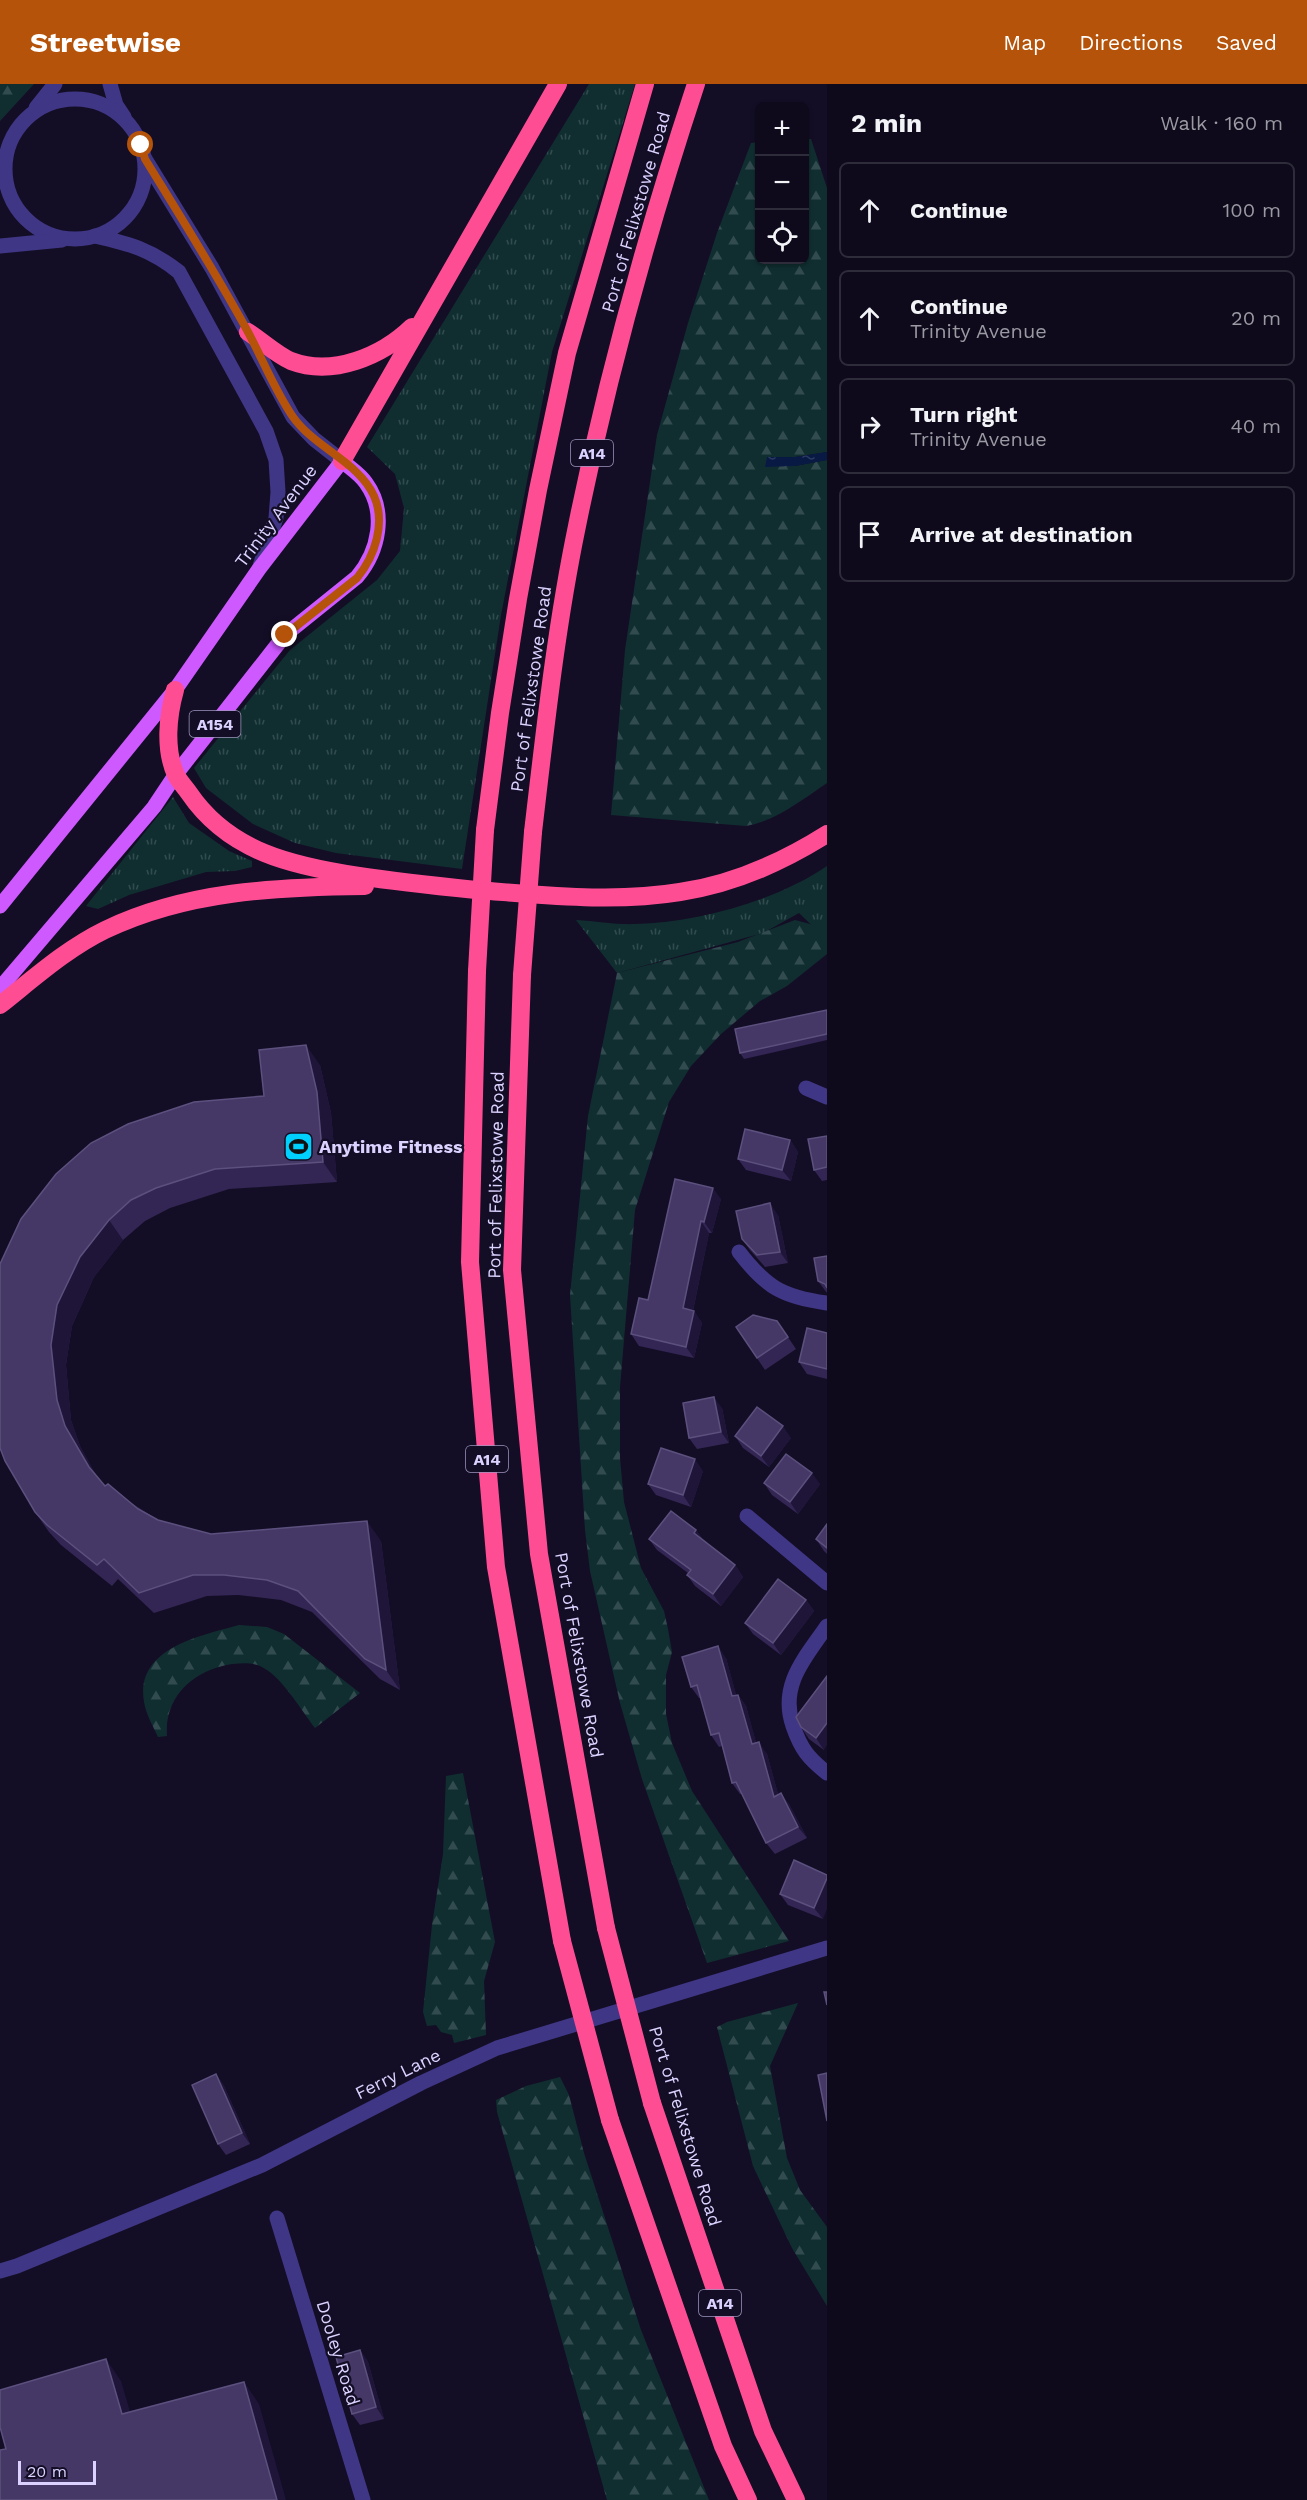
<!DOCTYPE html>
<meta charset="utf-8">
<style>
body{margin:0;font-family:"Work Sans",sans-serif;background:#171325;color:#f1f3f6}
.controls{position:absolute;right:18px;top:18px;display:grid;overflow:hidden;border-radius:9px;box-shadow:0 2px 4px #0004}
.controls button{width:54px;height:54px;display:grid;place-items:center;padding:0;border:0;border-bottom:2px solid #2e2b3b;background:#0e0a1c;color:#f1f3f6;font:30px sans-serif}
.scale{position:absolute;left:18px;bottom:15px;width:78px;box-sizing:border-box;padding-left:6px;border:3px solid #dbd2ff;border-top:0;font-size:16px;line-height:21px;white-space:nowrap;color:#dbd2ff;-webkit-text-stroke:4px #130e25;paint-order:stroke}
.stop{position:absolute;width:18px;height:18px;margin:-14px;border:4px solid #b45309;border-radius:50%;background:#fff}
.stop.end{background:#b45309;border-color:#fff;box-shadow:0 2px 6px #0008}
.list{margin:0;padding:0;list-style:none}
h2{display:flex;justify-content:space-between;align-items:center;height:78px;margin:0;padding:0 24px;font-size:26px}
h2 small{font-size:20px;font-weight:400;color:#9b9aa3}
.list li{display:grid;grid-template-columns:39px 1fr auto;gap:18px;align-items:center;box-sizing:border-box;height:96px;margin:0 12px 12px;padding:0 12px;border:2px solid #2e2b3b;border-radius:9px}
.list b{display:block;font-size:22px;white-space:nowrap}
.list p{margin:0;font-size:20px;white-space:nowrap;color:#9b9aa3}
.list em{font-size:20px;font-style:normal;color:#9b9aa3}
.icon{flex:none;width:33px;height:33px;fill:none;stroke:currentColor;stroke-width:2;stroke-linecap:round;stroke-linejoin:round}
.map{position:relative;flex:none;width:827px;height:2416px;overflow:hidden}
header{display:flex;align-items:center;gap:36px;box-sizing:border-box;height:84px;padding:0 30px;background:#b45309;color:#fff}
header strong{font-size:28px}
nav{display:flex;gap:33px;margin-inline-start:auto;font-size:21px}
main{display:flex}
aside{flex:1;background:#0e0a1c}
.map>svg:first-child{display:block}
.grass{fill:url(#grass-tufts)}
.forest{fill:url(#forest-firs)}
.water{fill:url(#water-ripples)}
.lines{fill:none;stroke-linecap:round;stroke-linejoin:round}
.minor{stroke:#403686;stroke-width:15}
.major{stroke:#ce59ff;stroke-width:15}
.highway{stroke:#ff4d94;stroke-width:18}
.highway-bridge{stroke:#ff4d94;stroke-width:18}
.wall{fill:#332654}
.shaded-wall{fill:#1e1539}
.building{fill:#453866;stroke:#5c507e;stroke-width:1.5}
.route{stroke:#b45309;stroke-width:8}
.labels{text-anchor:middle;stroke-width:4.5;stroke-linejoin:round;paint-order:stroke}
.shield{fill:#130e25;stroke:#9f97be;stroke-width:1.5}
.shield-label{font-size:16px;font-weight:bold;fill:#dbd2ff}
.street-label{font-size:18px;fill:#dbd2ff;stroke:#130e25}
.poi-label{font-size:18px;font-weight:bold;fill:#dbd2ff;stroke:#130e25;text-anchor:start}
</style>
<header>
<strong>Streetwise</strong>
<nav><a>Map</a><a>Directions</a><a>Saved</a></nav>
</header>
<main>
<div class="map">
<svg width="827" height="2416" viewBox="0 0 827 2416">
<defs>
<pattern id="grass-tufts" width="24" height="20" patternUnits="userSpaceOnUse" patternTransform="scale(1.5)"><rect width="24" height="20" fill="#102e30"/><path d="M3 7l-1-3M5 7V3M7 7l1-3M15 17l-1-3M17 17v-4M19 17l1-3" fill="none" stroke="#324b4f"/></pattern>
<pattern id="forest-firs" width="22" height="20" patternUnits="userSpaceOnUse" patternTransform="scale(1.5)"><rect width="22" height="20" fill="#102e30"/><path d="M5 1l3.5 6h-7zM16 11l3.5 6h-7z" fill="#324b4f"/></pattern>
<pattern id="water-ripples" width="26" height="14" patternUnits="userSpaceOnUse" patternTransform="scale(1.5)"><rect width="26" height="14" fill="#081944"/><path d="M2 4q2-2 4 0t4 0M15 11q2-2 4 0t4 0" fill="none" stroke="#2b3a60"/></pattern>
</defs>
<rect width="100%" height="100%" fill="#130e25"/>
<!-- grass -->
<g class="grass">
<path d="M 589,0 L 635,0 L 552,268 L 501,531 L 462,785 L 336,769 L 295,759 L 253,740 L 206,704 L 194,684 L 290,566 L 377,496 L 400,467 L 404,424 L 395,390 L 367,363 Z"/>
<path d="M 173,713 L 189,739 L 229,767 L 252,777 L 252,783 L 235,787 L 206,788 L 129,811 L 98,825 L 86,822 Z"/>
<path d="M 827,782 L 827,856 L 799,829 L 763,849 L 617,889 L 576,836 C 596,837 616,841 636,840 C 698,838 776,817 827,782 Z"/>
</g>
<!-- forest -->
<g class="forest">
<path d="M 0,0 L 34,0 L 0,37 Z"/>
<path d="M 805,55 L 811,55 L 827,104 L 827,368 L 795,373 L 767,374 L 795,382 L 827,376 L 827,699 C 803,715 776,737 746,742 L 611,731 L 625,566 L 657,351 L 688,239 L 717,149 L 751,59 L 759,58 L 760,176 L 804,176 Z"/>
<path d="M 795,836 L 810,840 L 827,850 L 827,870 L 787,902 L 760,917 L 721,950 L 691,982 L 669,1018 L 635,1126 L 620,1303 L 620,1374 L 624,1418 L 641,1484 L 664,1527 L 668,1545 L 672,1568 L 666,1591 L 666,1630 L 672,1659 L 692,1707 L 789,1857 L 707,1879 L 642,1695 L 620,1619 L 590,1487 L 585,1446 L 570,1211 L 588,1032 L 617,889 L 738,858 Z"/>
<path d="M 239,1541 L 267,1543 L 284,1550 L 360,1609 L 315,1644 C 302,1627 284,1597 267,1586 C 256,1578 245,1579 232,1580 C 194,1586 164,1612 167,1652 L 158,1653 C 153,1642 146,1630 144,1618 C 135,1564 200,1552 239,1541 Z"/>
<path d="M 463,1689 L 495,1858 L 484,1897 L 486,1951 L 454,1959 L 452,1951 L 441,1948 L 436,1941 L 427,1942 L 423,1928 L 432,1841 L 443,1770 L 446,1692 Z"/>
<path d="M 798,1919 L 770,1982 L 787,2074 L 800,2106 L 827,2143 L 827,2222 L 792,2164 L 753,2082 L 717,1943 L 727,1938 Z"/>
<path d="M 560,1993 L 569,2011 L 584,2069 L 641,2246 L 709,2416 L 607,2416 L 497,2028 L 496,2016 L 526,2002 Z"/>
</g>
<!-- water -->
<path class="water" d="M 827,368 L 827,376 L 795,382 L 765,383 L 767,373 L 795,373 Z"/>
<g class="lines">
<!-- minor -->
<g class="minor">
<path d="M 110,0 L 116,21 L 124,33"/>
<circle cx="75" cy="85" r="70"/>
<path d="M 36,24 L 55,0"/>
<path d="M 145,75 L 212,184 L 293,333 L 314,355 L 342,377"/>
<path d="M 95,152 C 130,160 150,165 179,188 L 266,347 L 276,376 L 278,408 L 276,434 L 260,482"/>
<path d="M 0,162 L 62,156"/>
<path d="M 806,1004 L 827,1013"/>
<path d="M 739,1168 C 766,1203 782,1213 827,1219"/>
<path d="M 747,1432 L 827,1499"/>
<path d="M 827,1542 C 805,1574 779,1601 793,1642 C 801,1665 808,1674 827,1689"/>
<path d="M 277,2134 L 363,2416"/>
<path d="M 0,2187 L 17,2182 L 262,2081 L 421,1999 L 497,1964 L 827,1864"/>
</g>
<!-- major -->
<path class="major" d="M 0,822 L 175,606 L 259,485 L 342,377 C 350,384 360,390 366,399 C 387,428 379,467 357,493 L 285,551 L 176,690 L 154,723 L 0,904"/>
<!-- highway -->
<g class="highway">
<path d="M 248,248 C 262,257 277,271 291,277 C 333,293 382,272 412,243"/>
<path d="M 342,377 L 558,0"/>
<path d="M 175,606 C 168,631 164,665 176,691 C 179,697 185,703 189,709 C 229,768 293,782 359,792 C 398,798 437,802 476,806 C 544,811 613,819 680,808 C 734,800 781,779 827,750"/>
<path d="M 485,746 L 500,629 L 518,515 L 538,406 L 567,269 L 645,0"/>
<path d="M 533,748 C 545,646 556,543 577,442 C 607,293 648,145 696,0"/>
<path d="M 477,887 L 470,1178 L 496,1483 L 562,1857"/>
<path d="M 522,891 L 512,1186 L 539,1470 L 606,1844"/>
<path d="M 0,921 C 33,895 66,865 105,846 C 186,807 276,803 365,802"/>
<path d="M 652,2019 L 763,2347 L 796,2416"/>
<path d="M 610,2036 L 723,2362 L 748,2416"/>
</g>
<!-- highway-bridge -->
<g class="highway-bridge">
<path d="M 477,887 L 485,746"/>
<path d="M 522,891 L 533,748"/>
<path d="M 606,1844 L 652,2019"/>
<path d="M 562,1857 L 610,2036"/>
</g>
</g>
<!-- wall -->
<g class="wall">
<path d="M 827,926 L 827,956 L 744,975 L 740,969 Z"/>
<path d="M 320,981 L 331,1029 L 337,1098 L 229,1105 L 170,1124 L 145,1137 L 123,1156 L 94,1193 L 72,1242 L 66,1281 L 71,1336 L 80,1362 L 98,1395 L 105,1402 L 158,1436 L 211,1450 L 381,1457 L 400,1606 L 380,1595 L 312,1528 L 281,1516 L 238,1511 L 207,1512 L 154,1529 L 118,1495 L 112,1502 L 61,1461 L 49,1448 L 35,1428 L 0,1180 L 264,1012 Z"/>
<path d="M 827,1052 L 827,1096 L 822,1097 L 814,1086 Z"/>
<path d="M 790,1056 L 798,1068 L 791,1097 L 746,1086 L 738,1075 Z"/>
<path d="M 675,1095 L 721,1115 L 712,1149 L 709,1149 L 693,1227 L 694,1227 L 702,1239 L 694,1274 L 639,1262 L 631,1250 L 648,1216 Z"/>
<path d="M 778,1131 L 788,1179 L 765,1183 L 750,1166 L 742,1155 Z"/>
<path d="M 827,1172 L 827,1209 L 818,1197 Z"/>
<path d="M 777,1237 L 796,1265 L 765,1286 L 736,1243 Z"/>
<path d="M 827,1249 L 827,1295 L 807,1290 L 799,1278 Z"/>
<path d="M 722,1324 L 729,1359 L 697,1365 L 689,1354 Z"/>
<path d="M 735,1352 L 791,1354 L 769,1383 L 743,1364 Z"/>
<path d="M 703,1387 L 691,1423 L 656,1411 L 648,1400 Z"/>
<path d="M 764,1399 L 820,1400 L 798,1430 L 772,1411 Z"/>
<path d="M 827,1440 L 827,1470 L 824,1467 L 816,1455 Z"/>
<path d="M 696,1446 L 704,1457 L 735,1481 L 743,1493 L 721,1522 L 695,1502 L 687,1491 L 688,1489 L 657,1466 L 649,1455 Z"/>
<path d="M 806,1516 L 814,1527 L 781,1571 L 753,1550 L 745,1539 Z"/>
<path d="M 726,1574 L 736,1611 L 738,1611 L 746,1622 L 756,1659 L 767,1670 L 778,1710 L 789,1720 L 807,1754 L 775,1770 L 766,1759 L 742,1710 L 740,1710 L 732,1699 L 722,1662 L 719,1663 L 711,1651 L 701,1614 L 699,1614 L 691,1603 Z"/>
<path d="M 827,1592 L 824,1666 L 809,1655 L 801,1643 Z"/>
<path d="M 794,1776 L 823,1835 L 788,1821 L 780,1810 Z"/>
<path d="M 216,1990 L 224,2002 L 250,2060 L 226,2071 L 218,2060 Z"/>
<path d="M 360,2266 L 368,2278 L 384,2335 L 360,2341 L 352,2330 Z"/>
</g>
<!-- shaded-wall -->
<g class="shaded-wall">
<path d="M 306,961 L 320,981 L 331,1029 L 337,1098 L 323,1078 Z"/>
<path d="M 790,1056 L 798,1068 L 791,1097 L 782,1086 Z"/>
<path d="M 713,1104 L 721,1115 L 712,1149 L 704,1138 Z"/>
<path d="M 770,1119 L 778,1131 L 788,1179 L 780,1168 Z"/>
<path d="M 109,1136 L 123,1156 L 94,1193 L 72,1242 L 66,1281 L 71,1336 L 80,1362 L 103,1403 L 89,1383 L 65,1342 L 57,1316 L 51,1261 L 57,1221 L 80,1173 Z"/>
<path d="M 701,1137 L 709,1149 L 691,1236 L 683,1224 Z"/>
<path d="M 694,1227 L 702,1239 L 694,1274 L 686,1263 Z"/>
<path d="M 714,1313 L 722,1324 L 729,1359 L 721,1348 Z"/>
<path d="M 783,1342 L 791,1354 L 769,1383 L 761,1372 Z"/>
<path d="M 695,1375 L 703,1387 L 691,1423 L 683,1411 Z"/>
<path d="M 812,1389 L 820,1400 L 798,1430 L 790,1418 Z"/>
<path d="M 367,1437 L 381,1457 L 400,1606 L 386,1586 Z"/>
<path d="M 696,1446 L 704,1457 L 694,1449 Z"/>
<path d="M 735,1481 L 743,1493 L 721,1522 L 713,1510 Z"/>
<path d="M 806,1516 L 814,1527 L 781,1571 L 773,1559 Z"/>
<path d="M 718,1562 L 726,1574 L 740,1624 L 732,1612 Z"/>
<path d="M 738,1611 L 746,1622 L 760,1672 L 752,1660 Z"/>
<path d="M 827,1639 L 827,1661 L 824,1666 L 816,1654 Z"/>
<path d="M 759,1658 L 767,1670 L 782,1724 L 774,1713 Z"/>
<path d="M 781,1709 L 789,1720 L 807,1754 L 798,1743 Z"/>
<path d="M 827,1794 L 827,1825 L 823,1835 L 814,1824 Z"/>
<path d="M 216,1990 L 224,2002 L 250,2060 L 242,2049 Z"/>
<path d="M 360,2266 L 368,2278 L 384,2335 L 376,2323 Z"/>
<path d="M 106,2275 L 121,2297 L 137,2351 L 122,2330 Z"/>
<path d="M 244,2298 L 259,2320 L 286,2416 L 277,2416 Z"/>
</g>
<!-- building -->
<g class="building">
<path d="M 827,926 L 827,950 L 740,969 L 735,945 Z"/>
<path d="M 306,961 L 317,1008 L 323,1078 L 215,1085 L 156,1104 L 131,1116 L 109,1136 L 80,1173 L 57,1221 L 51,1261 L 57,1316 L 65,1342 L 89,1383 L 105,1402 L 108,1400 L 138,1425 L 158,1436 L 211,1450 L 367,1437 L 386,1586 L 365,1575 L 298,1507 L 267,1496 L 224,1491 L 193,1491 L 139,1509 L 104,1475 L 97,1481 L 47,1441 L 35,1428 L 5,1377 L 0,1364 L 0,1180 L 21,1135 L 56,1090 L 91,1059 L 128,1040 L 194,1018 L 264,1012 L 259,966 Z"/>
<path d="M 745,1045 L 790,1056 L 782,1086 L 738,1075 Z"/>
<path d="M 827,1052 L 827,1083 L 814,1086 L 808,1055 Z"/>
<path d="M 675,1095 L 713,1104 L 704,1138 L 701,1137 L 683,1224 L 694,1227 L 686,1263 L 631,1250 L 639,1214 L 648,1216 Z"/>
<path d="M 770,1119 L 780,1168 L 757,1171 L 742,1155 L 736,1127 Z"/>
<path d="M 827,1172 L 827,1204 L 825,1200 L 818,1197 L 814,1174 Z"/>
<path d="M 753,1231 L 777,1237 L 788,1253 L 757,1274 L 736,1243 Z"/>
<path d="M 807,1244 L 827,1249 L 827,1285 L 799,1278 Z"/>
<path d="M 714,1313 L 721,1348 L 689,1354 L 683,1319 Z"/>
<path d="M 757,1323 L 783,1342 L 761,1372 L 735,1352 Z"/>
<path d="M 661,1364 L 695,1375 L 683,1411 L 648,1400 Z"/>
<path d="M 786,1370 L 812,1389 L 790,1418 L 764,1399 Z"/>
<path d="M 671,1427 L 696,1446 L 694,1449 L 735,1481 L 713,1510 L 687,1491 L 691,1486 L 649,1455 Z"/>
<path d="M 827,1440 L 827,1464 L 816,1455 Z"/>
<path d="M 778,1495 L 806,1516 L 773,1559 L 745,1539 Z"/>
<path d="M 718,1562 L 732,1612 L 738,1611 L 752,1660 L 759,1658 L 774,1713 L 781,1709 L 798,1743 L 766,1759 L 736,1698 L 732,1699 L 719,1649 L 711,1651 L 697,1601 L 691,1603 L 682,1573 Z"/>
<path d="M 827,1592 L 827,1639 L 816,1654 L 801,1643 L 796,1633 Z"/>
<path d="M 794,1776 L 827,1791 L 827,1794 L 814,1824 L 780,1810 Z"/>
<path d="M 824,1908 L 827,1908 L 827,1921 Z"/>
<path d="M 827,1989 L 827,2037 L 818,1991 Z"/>
<path d="M 216,1990 L 242,2049 L 218,2060 L 192,2001 Z"/>
<path d="M 360,2266 L 376,2323 L 352,2330 L 336,2273 Z"/>
<path d="M 106,2275 L 122,2330 L 244,2298 L 277,2416 L 0,2416 L 0,2366 L 6,2365 L 0,2343 L 0,2306 Z"/>
</g>
<g class="lines">
<!-- route -->
<path class="route" d="M 141,61 L 145,75 C 180,132 216,189 248,248 C 263,276 275,307 293,333 C 315,364 359,378 374,412 C 386,439 375,472 357,494 L 285,551"/>
</g>
<!-- icons -->
<defs>
<symbol id="stadium-square" viewBox="-11 -11 22 22"><rect x="-9" y="-9" width="18" height="18" rx="4" fill="#00d0fd" stroke="#130e25"/><path d="M0-5a6.5 5 0 1 0 0 10a6.5 5 0 1 0 0-10ZM-3.5-1.8h7v3.6h-7Z" fill="#111"/></symbol>
</defs>
<g fill-rule="evenodd">
<use href="#stadium-square" x="282" y="1046" width="33" height="33"/>
</g>
<g class="labels">
<!-- shield labels -->
<g class="shield">
<rect x="571" y="356" width="42" height="26" rx="4.5"/>
<rect x="189.5" y="627" width="51" height="26" rx="4.5"/>
<rect x="466" y="1362" width="42" height="26" rx="4.5"/>
<rect x="699" y="2206" width="42" height="26" rx="4.5"/>
</g>
<g class="shield-label">
<text x="592" y="375">A14</text>
<text x="215" y="646">A154</text>
<text x="487" y="1381">A14</text>
<text x="720" y="2225">A14</text>
</g>
<!-- street labels -->
<g class="street-label">
<text transform="translate(636 128) rotate(-74)" y="6">Port of Felixstowe Road</text>
<text transform="translate(276 432) rotate(-53)" y="6">Trinity Avenue</text>
<text transform="translate(531 605) rotate(-82)" y="6">Port of Felixstowe Road</text>
<text transform="translate(496 1091) rotate(-89)" y="6">Port of Felixstowe Road</text>
<text transform="translate(579 1571) rotate(80)" y="6">Port of Felixstowe Road</text>
<text transform="translate(398 1990) rotate(-26)" y="6">Ferry Lane</text>
<text transform="translate(685 2042) rotate(73)" y="6">Port of Felixstowe Road</text>
<text transform="translate(338 2269) rotate(73)" y="6">Dooley Road</text>
</g>
<!-- poi labels -->
<g class="poi-label">
<text x="319" y="1069">Anytime Fitness</text>
</g>
</g>
</svg>
<div class="controls">
<button>+</button>
<button>−</button>
<button><svg class="icon" aria-label="locate" viewBox="0 0 24 24"><circle cx="12" cy="12" r="6"/><path d="M12 2v4M12 18v4M2 12h4M18 12h4"/></svg></button>
</div>
<div class="scale">20 m</div>
<div class="stop" style="left:141px;top:61px"></div>
<div class="stop end" style="left:285px;top:551px"></div>
</div>
<aside>
<h2>2 min<small>Walk · 160 m</small></h2>
<ul class="list">
<li><svg class="icon" aria-label="ahead" viewBox="0 0 24 24"><path d="M12 20V5M6 11l6-6 6 6"/></svg><div><b>Continue</b></div><em>100 m</em></li>
<li><svg class="icon" aria-label="ahead" viewBox="0 0 24 24"><path d="M12 20V5M6 11l6-6 6 6"/></svg><div><b>Continue</b><p>Trinity Avenue</p></div><em>20 m</em></li>
<li><svg class="icon" aria-label="right" viewBox="0 0 24 24"><path d="M7 20v-9h11M14 6l5 5-5 5"/></svg><div><b>Turn right</b><p>Trinity Avenue</p></div><em>40 m</em></li>
<li><svg class="icon" aria-label="arrive" viewBox="0 0 24 24"><path d="M6 21V4h12l-3 4 3 4H6"/></svg><div><b>Arrive at destination</b></div></li>
</ul>
</aside>
</main>
